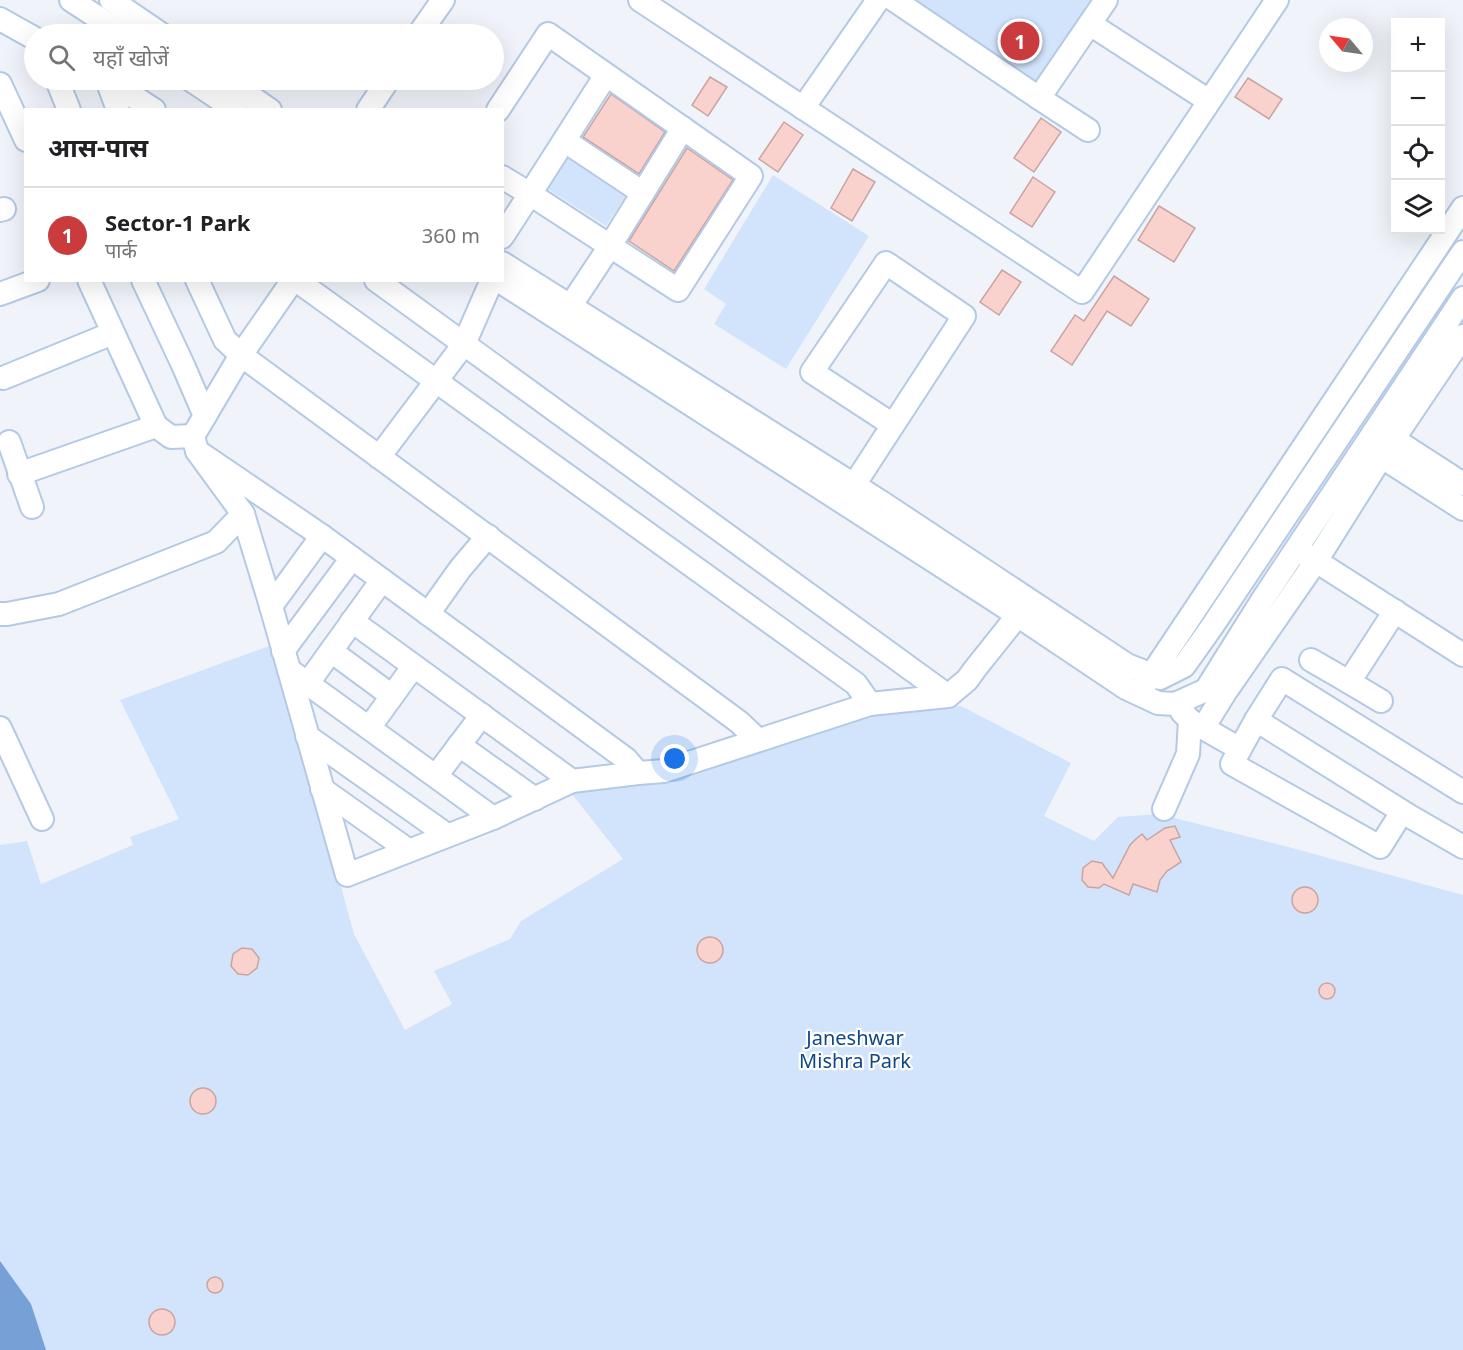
<!DOCTYPE html>
<html lang="hi">
<meta charset="utf-8">
<style>
body{margin:0;font-family:"Noto Sans","Noto Sans Devanagari",sans-serif;background:#f6f6f6;color:#202124}
.controls{position:absolute;right:18px;top:18px;display:grid;overflow:hidden;border-radius:0px;box-shadow:0 6px 24px #0002}
.controls button{width:54px;height:54px;display:grid;place-items:center;padding:0;border:0;border-bottom:2px solid #e0e0e0;background:#fff;color:#202124;font:30px sans-serif}
.compass{position:absolute;left:1319px;top:18px;width:54px;height:54px;border-radius:50%;background:#fff;box-shadow:0 6px 24px #0002;rotate:299deg}
.you{position:absolute;left:675px;top:759px;width:21px;height:21px;margin:-15px;border:4px solid #fff;border-radius:50%;background:#1a73e8;box-shadow:0 0 0 9px #1a73e833}
.badge{display:grid;place-items:center;width:39px;height:39px;border-radius:50%;background:#ca3b3e;color:#fff;font-size:20px;font-weight:700}
.pin{position:absolute;translate:-50% -50%;border:3px solid #fff;box-shadow:0 2px 6px #0006}
.list{margin:0;padding:0;list-style:none}
h2{display:flex;justify-content:space-between;align-items:center;height:78px;margin:0;padding:0 24px;font-size:26px}
h2 small{font-size:20px;font-weight:400;color:#757577}
.list li{display:grid;grid-template-columns:39px 1fr auto;gap:18px;align-items:center;box-sizing:border-box;height:96px;padding:0 24px;border-top:2px solid #e0e0e0}
.list b{display:block;font-size:22px;white-space:nowrap}
.list p{margin:0;font-size:20px;white-space:nowrap;color:#757577}
.list em{font-size:20px;font-style:normal;color:#757577}
.icon{flex:none;width:33px;height:33px;fill:none;stroke:currentColor;stroke-width:2;stroke-linecap:round;stroke-linejoin:round}
.map{position:relative;flex:none;width:1463px;height:1350px;overflow:hidden}
.search{position:absolute;background:#fff;box-shadow:0 6px 24px #0002;left:24px;top:24px;width:480px;height:66px;display:flex;align-items:center;gap:15px;box-sizing:border-box;padding:0 21px;border-radius:33px;color:#757577;font-size:22px}
.panel{position:absolute;background:#fff;box-shadow:0 6px 24px #0002;left:24px;top:108px;width:480px;height:174px;border-radius:0px}
.map>svg:first-child{display:block}
.green{fill:#d2e4fb}
.water{fill:#77a0d7}
.building{fill:#f9d1cd;stroke:#caa4a0;stroke-width:1.5}
.lines{fill:none;stroke-linecap:round;stroke-linejoin:round}
.minor-casing{stroke:#b4c9e5;stroke-width:26}
.minor{stroke:#fff;stroke-width:22}
.labels{text-anchor:middle;stroke-width:4.5;stroke-linejoin:round;paint-order:stroke}
.park-label{font-size:20px;fill:#0f4789;stroke:#fff}
</style>
<div class="map">
<svg width="1463" height="1350" viewBox="0 0 1463 1350">
<rect width="100%" height="100%" fill="#f0f4fa"/>
<!-- green -->
<g class="green">
<path d="M 914,0 L 1090,0 L 1037,82 Z"/>
<path d="M 568,149 L 630,189 L 606,226 L 543,186 Z"/>
<path d="M 773,175 L 869,236 L 786,369 L 714,324 L 726,304 L 704,289 Z"/>
<path d="M 272,645 L 294,715 L 354,934 L 405,1030 L 452,1004 L 434,971 L 510,939 L 521,921 L 623,859 L 568,789 L 877,713 L 961,706 L 1071,763 L 1044,816 L 1094,841 L 1118,817 L 1159,814 L 1296,849 L 1463,895 L 1463,1350 L 0,1350 L 0,845 L 27,841 L 41,884 L 133,845 L 130,837 L 179,819 L 120,700 Z"/>
</g>
<!-- water -->
<path class="water" d="M 0,1261 L 31,1304 L 46,1350 L 0,1350 Z"/>
<!-- building -->
<g class="building">
<path d="M 710,77 L 727,87 L 708,116 L 692,105 Z"/>
<path d="M 1248,78 L 1282,99 L 1269,119 L 1235,97 Z"/>
<path d="M 611,94 L 665,132 L 639,174 L 583,137 Z"/>
<path d="M 1041,118 L 1061,132 L 1034,172 L 1014,158 Z"/>
<path d="M 784,122 L 803,135 L 778,172 L 759,159 Z"/>
<path d="M 687,148 L 733,180 L 674,271 L 629,241 Z"/>
<path d="M 853,169 L 875,182 L 852,221 L 831,208 Z"/>
<path d="M 1033,177 L 1055,192 L 1032,227 L 1010,213 Z"/>
<path d="M 1159,206 L 1195,228 L 1174,262 L 1138,240 Z"/>
<path d="M 1002,270 L 1021,282 L 999,315 L 980,302 Z"/>
<path d="M 1114,276 L 1149,299 L 1131,326 L 1107,311 L 1072,365 L 1051,351 L 1075,315 L 1084,321 Z"/>
<path d="M 1175,826 L 1180,837 L 1170,840 L 1181,862 L 1167,871 L 1160,880 L 1157,892 L 1133,884 L 1129,895 L 1104,884 L 1099,888 L 1088,887 L 1082,880 L 1083,868 L 1092,861 L 1102,863 L 1113,878 L 1130,845 L 1137,838 L 1142,834 L 1147,840 L 1165,828 Z"/>
<circle cx="1305" cy="900" r="13"/>
<circle cx="710" cy="950" r="13"/>
<path d="M 242,948 L 252,949 L 259,958 L 257,968 L 248,975 L 238,974 L 231,966 L 233,954 Z"/>
<circle cx="1327" cy="991" r="8"/>
<circle cx="203" cy="1101" r="13"/>
<circle cx="215" cy="1285" r="8"/>
<circle cx="162" cy="1322" r="13"/>
</g>
<g class="lines">
<defs>
<g id="minor">
<path d="M 71,0 L 123,34"/>
<path d="M 111,0 L 161,34"/>
<path d="M 640,0 L 1082,292 L 1277,0"/>
<path d="M 894,0 L 1039,98 L 1088,130"/>
<path d="M 0,19 L 34,38"/>
<path d="M 1090,24 L 1209,101"/>
<path d="M 419,34 L 443,0"/>
<path d="M 606,75 L 530,194 L 610,246 L 683,128"/>
<path d="M 57,80 L 69,110"/>
<path d="M 107,80 L 118,110"/>
<path d="M 108,80 L 154,110"/>
<path d="M 191,80 L 236,110"/>
<path d="M 226,80 L 270,110"/>
<path d="M 0,84 L 26,140"/>
<path d="M 1039,98 L 1106,0"/>
<path d="M 803,108 L 878,0"/>
<path d="M 368,110 L 388,80"/>
<path d="M 498,110 L 548,34 L 751,176 L 678,290 L 610,246 L 571,305"/>
<path d="M 565,141 L 643,193"/>
<path d="M 502,177 L 530,194 L 502,237"/>
<path d="M 0,210 L 4,209"/>
<path d="M 502,263 L 881,502 L 1127,665 L 1160,678 L 1184,666 L 1211,628 L 1463,252"/>
<path d="M 89,280 L 156,426"/>
<path d="M 143,280 L 183,365 L 205,416"/>
<path d="M 197,280 L 225,340 L 241,355 L 739,722 L 758,740"/>
<path d="M 296,280 L 856,684 L 870,704"/>
<path d="M 376,280 L 948,696"/>
<path d="M 498,280 L 996,601 L 1126,688 L 1158,703 L 1175,704 L 1206,690 L 1263,599 L 1463,298"/>
<path d="M 0,294 L 38,280"/>
<path d="M 3,378 L 113,333"/>
<path d="M 1381,431 L 1463,484"/>
<path d="M 9,442 L 32,507"/>
<path d="M 1368,448 L 1463,509"/>
<path d="M 197,451 L 322,536 L 626,759 L 638,773"/>
<path d="M 379,457 L 464,344 L 492,280"/>
<path d="M 19,474 L 156,426 L 171,437 L 193,436"/>
<path d="M 854,485 L 964,316 L 886,263 L 812,372 L 893,425"/>
<path d="M 243,514 L 271,606 L 347,875 L 493,818 L 572,781 L 638,773 L 664,771 L 870,704 L 948,696 L 967,680 L 975,669 L 1018,615"/>
<path d="M 1305,554 L 1463,655"/>
<path d="M 271,606 L 322,536"/>
<path d="M 0,614 L 7,614 L 59,604 L 216,542 L 243,514 L 197,451 L 193,436 L 241,355 L 293,280"/>
<path d="M 428,614 L 460,569 L 488,536"/>
<path d="M 352,621 L 572,781"/>
<path d="M 283,651 L 352,558"/>
<path d="M 331,651 L 392,696"/>
<path d="M 1311,660 L 1349,682"/>
<path d="M 289,670 L 493,818"/>
<path d="M 308,683 L 382,580"/>
<path d="M 1146,683 L 1463,208"/>
<path d="M 1381,701 L 1349,682 L 1395,611"/>
<path d="M 1256,720 L 1411,817 L 1463,847"/>
<path d="M 1191,721 L 1240,749 L 1256,720 L 1282,679 L 1463,792"/>
<path d="M 0,728 L 42,819"/>
<path d="M 369,728 L 413,667"/>
<path d="M 1203,728 L 1226,691 L 1316,561 L 1382,456 L 1463,336"/>
<path d="M 307,736 L 447,835"/>
<path d="M 459,745 L 535,799"/>
<path d="M 1240,749 L 1232,764 L 1380,847 L 1402,812"/>
<path d="M 436,776 L 482,715"/>
<path d="M 322,789 L 408,850"/>
<path d="M 1164,809 L 1188,754 L 1190,720 L 1182,712"/>
</g>
</defs>
<!-- minor casing -->
<use href="#minor" class="minor-casing"/>
<!-- minor -->
<use href="#minor" class="minor"/>
</g>
<g class="labels">
<!-- park labels -->
<g class="park-label">
<text x="855" y="1045">Janeshwar<tspan x="855" dy="23">Mishra Park</tspan></text>
</g>
</g>
</svg>
<div class="controls">
<button>+</button>
<button>−</button>
<button><svg class="icon" aria-label="locate" viewBox="0 0 24 24"><circle cx="12" cy="12" r="6"/><path d="M12 2v4M12 18v4M2 12h4M18 12h4"/></svg></button>
<button><svg class="icon" aria-label="layers" viewBox="0 0 24 24"><path d="M12 4l9 5-9 5-9-5zM3 14l9 5 9-5"/></svg></button>
</div>
<svg class="compass" viewBox="-18 -18 36 36"><path d="M0-13l5 13h-10z" fill="#e53935"/><path d="M0 13l5-13h-10z" fill="#757577"/></svg>
<div class="you"></div>
<div class="pin badge" style="left:1020px;top:41px">1</div>
<div class="search"><svg class="icon" aria-label="search" viewBox="0 0 24 24"><circle cx="10" cy="10" r="6"/><path d="M15 15l6 6"/></svg>यहाँ खोजें</div>
<section class="panel">
<h2>आस-पास<small></small></h2>
<ul class="list">
<li><span class="badge">1</span><div><b>Sector-1 Park</b><p>पार्क</p></div><em>360 m</em></li>
</ul>
</section>
</div>
